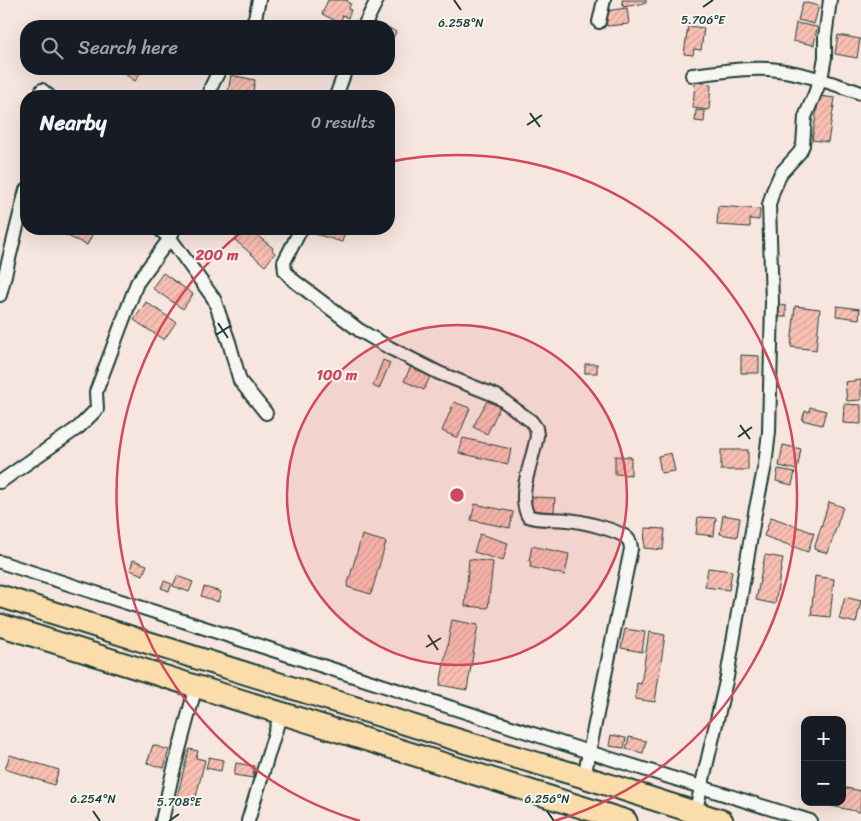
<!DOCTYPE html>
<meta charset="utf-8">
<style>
body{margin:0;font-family:Sriracha,sans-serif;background:#242831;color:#f1f3f6}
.controls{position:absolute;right:15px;bottom:15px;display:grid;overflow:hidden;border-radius:10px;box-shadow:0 5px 20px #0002}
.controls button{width:45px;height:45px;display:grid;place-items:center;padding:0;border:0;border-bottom:1px solid #363941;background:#171b24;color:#f1f3f6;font:25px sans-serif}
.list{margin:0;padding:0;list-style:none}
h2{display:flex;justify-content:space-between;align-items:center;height:65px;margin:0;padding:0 20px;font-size:21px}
h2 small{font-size:16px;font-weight:400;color:#9ea1a6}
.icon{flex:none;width:28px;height:28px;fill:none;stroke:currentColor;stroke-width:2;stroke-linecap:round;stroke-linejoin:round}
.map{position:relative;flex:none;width:861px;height:821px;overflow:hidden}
.search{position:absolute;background:#171b24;box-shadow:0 5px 20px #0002;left:20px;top:20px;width:375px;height:55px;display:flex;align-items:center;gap:12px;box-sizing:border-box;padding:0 18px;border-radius:20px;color:#9ea1a6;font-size:19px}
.panel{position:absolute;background:#171b24;box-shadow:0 5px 20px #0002;left:20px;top:90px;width:375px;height:145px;border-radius:20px}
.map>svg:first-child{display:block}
.building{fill:url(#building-hatch);stroke:#1f3d34}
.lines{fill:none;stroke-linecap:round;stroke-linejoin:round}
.minor-casing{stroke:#1f3d34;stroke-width:16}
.trunk-casing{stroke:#1f3d34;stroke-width:25}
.minor{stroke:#f6f6f2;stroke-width:12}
.trunk{stroke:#faddab;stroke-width:21}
.ticks{fill:none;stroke:#1f3d34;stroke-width:2}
.ring{fill:none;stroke:#d1495b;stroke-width:2.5}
.ticks-label{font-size:12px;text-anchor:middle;fill:#1f3d34;stroke:#f6f6f2;stroke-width:4;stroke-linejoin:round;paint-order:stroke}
.centre{fill:#d1495b;stroke:#f6f6f2;stroke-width:2.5}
.ring-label{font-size:15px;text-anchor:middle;font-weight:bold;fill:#d1495b;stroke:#f6f6f2;stroke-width:4;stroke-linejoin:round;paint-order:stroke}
</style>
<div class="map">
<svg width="861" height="821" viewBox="0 0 861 821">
<defs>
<pattern id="building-hatch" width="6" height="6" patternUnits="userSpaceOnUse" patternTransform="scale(1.25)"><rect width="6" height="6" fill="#f9bfb2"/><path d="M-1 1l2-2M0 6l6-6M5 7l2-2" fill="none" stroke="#d5a59a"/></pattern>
</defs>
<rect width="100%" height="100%" fill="#f7e6df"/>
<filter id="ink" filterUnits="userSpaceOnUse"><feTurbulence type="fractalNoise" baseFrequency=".02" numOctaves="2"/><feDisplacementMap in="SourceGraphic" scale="10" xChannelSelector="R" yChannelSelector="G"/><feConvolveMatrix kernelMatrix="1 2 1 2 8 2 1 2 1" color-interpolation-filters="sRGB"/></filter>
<g filter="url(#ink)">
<!-- building -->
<g class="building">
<path d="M 328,0 L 348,0 L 347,2 L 351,4 L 348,9 L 351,10 L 348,18 L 343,15 L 340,23 L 322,14 Z"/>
<path d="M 622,0 L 646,0 L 646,3 L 623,7 Z"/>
<path d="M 803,2 L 819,6 L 814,24 L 798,20 Z"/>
<path d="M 627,8 L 629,24 L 607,26 L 605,11 Z"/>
<path d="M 796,23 L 817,27 L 814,45 L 793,41 Z"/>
<path d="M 688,26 L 704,28 L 701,50 L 694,49 L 693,55 L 684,54 Z"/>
<path d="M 389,28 L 396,32 L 389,46 Z"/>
<path d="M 838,35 L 860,39 L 857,58 L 835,54 Z"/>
<path d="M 124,69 L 143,69 L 135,81 L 122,72 Z"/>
<path d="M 231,75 L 255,80 L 252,96 L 228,92 Z"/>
<path d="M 695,82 L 711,84 L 709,110 L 693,108 Z"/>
<path d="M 174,88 L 200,95 L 200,96 L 172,96 Z"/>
<path d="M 819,96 L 835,98 L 828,142 L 812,140 Z"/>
<path d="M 696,110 L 705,111 L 704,122 L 695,121 Z"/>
<path d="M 718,206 L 760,209 L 759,220 L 750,219 L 750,227 L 717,225 Z"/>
<path d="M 52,229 L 95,229 L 87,245 Z"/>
<path d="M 244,229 L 249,229 L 273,248 L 272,250 L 275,253 L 265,266 L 235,240 Z"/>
<path d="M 313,229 L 346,229 L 342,242 L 312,233 Z"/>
<path d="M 163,273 L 193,294 L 183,309 L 152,288 Z"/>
<path d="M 146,302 L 176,322 L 164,340 L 134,320 Z"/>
<path d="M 779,305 L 786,306 L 786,317 L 779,317 Z"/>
<path d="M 795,306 L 820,309 L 816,350 L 791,347 Z"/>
<path d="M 837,306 L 860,309 L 859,319 L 836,316 Z"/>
<path d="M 741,355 L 759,356 L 759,373 L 741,373 Z"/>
<path d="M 383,360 L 390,363 L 379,389 L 373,386 Z"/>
<rect x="585" y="364" width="12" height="9"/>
<path d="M 411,366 L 431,374 L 424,390 L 404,381 Z"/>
<path d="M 861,380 L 861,400 L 847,401 L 845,382 Z"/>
<path d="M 487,401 L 500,407 L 487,434 L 473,427 Z"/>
<path d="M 454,402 L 470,408 L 458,438 L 442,431 Z"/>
<path d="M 844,404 L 861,405 L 861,424 L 843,423 Z"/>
<path d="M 810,407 L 826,411 L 822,425 L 802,420 L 805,411 L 809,412 Z"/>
<path d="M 463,438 L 511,449 L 508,464 L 459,453 Z"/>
<path d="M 783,445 L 801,449 L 797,470 L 779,466 Z"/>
<rect x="721" y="450" width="27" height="20"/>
<path d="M 671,453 L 675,471 L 661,473 L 658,456 Z"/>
<path d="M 615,456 L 631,457 L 631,475 L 615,474 Z"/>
<path d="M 778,469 L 795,472 L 792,485 L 776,481 Z"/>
<path d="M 532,497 L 555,498 L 554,512 L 531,511 Z"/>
<path d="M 829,502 L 843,507 L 828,553 L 814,549 Z"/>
<path d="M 475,504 L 513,512 L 510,528 L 471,520 Z"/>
<path d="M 723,515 L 740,518 L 737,537 L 720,534 Z"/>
<path d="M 698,517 L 716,518 L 714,536 L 696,534 Z"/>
<path d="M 771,517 L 814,533 L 808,552 L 764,536 Z"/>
<path d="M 645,528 L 665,529 L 663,550 L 644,548 Z"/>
<path d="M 480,534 L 508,543 L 503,561 L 474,552 Z"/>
<path d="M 362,535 L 386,542 L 371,594 L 347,587 Z"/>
<path d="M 532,546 L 569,554 L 565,575 L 530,567 L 531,562 L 529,561 Z"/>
<path d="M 765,555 L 783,558 L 775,604 L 756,600 Z"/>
<path d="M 469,559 L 493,562 L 488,608 L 465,606 Z"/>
<path d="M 133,560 L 147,565 L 143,575 L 130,570 Z"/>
<path d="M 708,568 L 732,571 L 729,590 L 705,587 Z"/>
<path d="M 177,576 L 193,582 L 189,592 L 173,586 Z"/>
<path d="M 815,576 L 834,579 L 830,617 L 811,615 Z"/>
<path d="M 164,581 L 172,584 L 169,591 L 161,588 Z"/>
<path d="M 204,587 L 221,592 L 218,602 L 201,596 Z"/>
<path d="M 845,597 L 861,601 L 856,623 L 839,619 Z"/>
<path d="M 452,620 L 478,625 L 467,690 L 440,685 Z"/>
<path d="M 625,629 L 645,632 L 642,652 L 621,648 Z"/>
<path d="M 649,632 L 665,635 L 655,702 L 635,699 L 637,683 L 641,684 Z"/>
<path d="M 611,735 L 626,738 L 624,748 L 609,746 Z"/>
<path d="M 629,737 L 646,741 L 643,753 L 626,749 Z"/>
<path d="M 153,745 L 169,750 L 164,768 L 147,763 Z"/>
<path d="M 189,749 L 198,751 L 196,758 L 205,760 L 194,805 L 176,801 Z"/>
<path d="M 10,755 L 59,770 L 54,785 L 5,769 Z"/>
<path d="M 209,757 L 223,760 L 221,771 L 206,768 Z"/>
<path d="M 236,763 L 254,766 L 253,778 L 234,775 Z"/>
<path d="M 842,787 L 861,791 L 860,812 L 831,806 L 832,802 L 842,802 Z"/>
</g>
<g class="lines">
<defs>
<g id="minor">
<path d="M 599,22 L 604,0"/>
<path d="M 250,26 L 255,18 L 259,0"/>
<path d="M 364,26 L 377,0"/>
<path d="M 692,75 C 719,72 752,66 778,70 C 807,74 834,84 861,93"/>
<path d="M 42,90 L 49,96"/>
<path d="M 210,96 L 211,87 L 220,69"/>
<path d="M 336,96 L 346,69"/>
<path d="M 159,229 L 170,238 L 214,299 L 229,342 L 240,381 L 266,413"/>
<path d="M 301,229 L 284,262 L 285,271 L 293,280 L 359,330 L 390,348 L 439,373 L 497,396 L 531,421 L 536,428 L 537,435 C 534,459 516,493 528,516 C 540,521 555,518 567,520 C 581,521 618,530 627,538 C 630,541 631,546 631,549 L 584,777"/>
<path d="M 0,295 L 26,190"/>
<path d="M 0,482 L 79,427 L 97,409 L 96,392 L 137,283 L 170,238 L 174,229"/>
<path d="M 0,562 L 589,752 L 810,821"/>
<path d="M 694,818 L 727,677 L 755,513 L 765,465 L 769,432 L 772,302 L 769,205 L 773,191 L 781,173 L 800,152 L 803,145 L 805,117 L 821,79 L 825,57 L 825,37 L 830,0"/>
<path d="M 162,821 L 171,780 L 196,686"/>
<path d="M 248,821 L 281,713"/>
</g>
<g id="trunk">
<path d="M 0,596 L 461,741 L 584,777 L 722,821"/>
<path d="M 0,625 L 626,821"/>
</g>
</defs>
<!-- minor casing -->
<use href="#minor" class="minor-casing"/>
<!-- trunk casing -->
<use href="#trunk" class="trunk-casing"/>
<!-- minor -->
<use href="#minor" class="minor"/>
<!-- trunk -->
<use href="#trunk" class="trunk"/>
</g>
</g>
<!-- ticks -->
<path class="ticks" d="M 454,0 L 461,10M 703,7 L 713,0M 530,113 L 540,127M 527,125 L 542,115M 218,323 L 228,338M 216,335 L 230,326M 740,425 L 750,439M 738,437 L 752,427M 428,635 L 438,650M 426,647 L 441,638M 93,811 L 100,821M 547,811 L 554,821M 169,821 L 179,814"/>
<!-- distance rings -->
<circle cx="457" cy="495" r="170" fill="#d1495b" fill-opacity=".12"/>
<g class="ring">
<circle cx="457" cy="495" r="170"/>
<path d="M360 821A340 340 0 0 1 245 229M389 162A340 340 0 0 1 554 821"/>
</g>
<g class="ticks-label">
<text x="703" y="24">5.706°E</text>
<text x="461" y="27">6.258°N</text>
<text x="93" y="803">6.254°N</text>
<text x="547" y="803">6.256°N</text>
<text x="179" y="806">5.708°E</text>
</g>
<circle cx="457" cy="495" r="8" class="centre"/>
<g class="ring-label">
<text x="217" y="260">200 m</text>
<text x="337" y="380">100 m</text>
</g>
</svg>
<div class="controls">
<button>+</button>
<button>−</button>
</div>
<div class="search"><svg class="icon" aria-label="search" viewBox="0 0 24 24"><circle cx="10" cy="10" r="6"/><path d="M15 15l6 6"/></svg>Search here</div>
<section class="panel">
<h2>Nearby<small>0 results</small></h2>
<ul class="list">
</ul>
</section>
</div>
